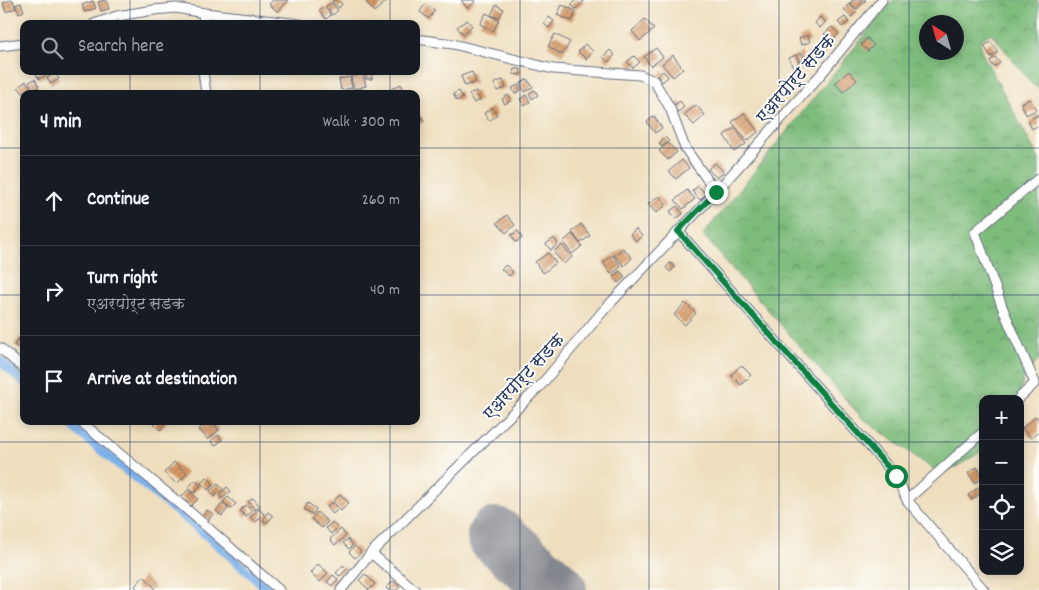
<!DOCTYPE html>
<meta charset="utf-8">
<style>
body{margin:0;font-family:Dekko,"Playpen Sans Deva",sans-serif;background:#242831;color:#f1f3f6}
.controls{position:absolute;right:15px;bottom:15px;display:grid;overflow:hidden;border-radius:10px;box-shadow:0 2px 8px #0003}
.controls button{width:45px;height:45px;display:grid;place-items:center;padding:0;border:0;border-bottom:1px solid #363941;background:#171b24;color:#f1f3f6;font:25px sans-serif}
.compass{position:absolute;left:919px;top:15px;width:45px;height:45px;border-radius:50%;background:#171b24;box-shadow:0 2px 8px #0003;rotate:323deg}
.stop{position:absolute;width:15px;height:15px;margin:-11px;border:4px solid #0b8043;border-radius:50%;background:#fff}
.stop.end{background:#0b8043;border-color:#fff;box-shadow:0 1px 5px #0008}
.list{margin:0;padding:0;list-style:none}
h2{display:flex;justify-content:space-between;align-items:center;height:65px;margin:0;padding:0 20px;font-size:21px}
h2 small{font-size:16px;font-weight:400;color:#9ea1a6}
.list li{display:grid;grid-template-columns:32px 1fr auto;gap:15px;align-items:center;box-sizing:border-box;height:90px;padding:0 20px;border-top:1px solid #363941}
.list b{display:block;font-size:19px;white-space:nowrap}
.list p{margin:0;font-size:16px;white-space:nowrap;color:#9ea1a6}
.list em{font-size:16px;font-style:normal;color:#9ea1a6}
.icon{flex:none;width:28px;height:28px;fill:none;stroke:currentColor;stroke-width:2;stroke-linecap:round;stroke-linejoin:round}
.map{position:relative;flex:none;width:1039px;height:590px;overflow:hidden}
.search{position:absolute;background:#171b24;box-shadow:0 2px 8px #0003;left:20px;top:20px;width:400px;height:55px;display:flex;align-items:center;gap:12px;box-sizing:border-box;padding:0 18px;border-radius:10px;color:#9ea1a6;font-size:19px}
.panel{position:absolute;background:#171b24;box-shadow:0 2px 8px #0003;left:20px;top:90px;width:400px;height:335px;border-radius:10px}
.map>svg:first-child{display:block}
.forest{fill:url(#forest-crowns);stroke:#4c766c;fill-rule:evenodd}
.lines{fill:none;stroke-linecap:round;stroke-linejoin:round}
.canal{stroke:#7bb0e9;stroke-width:9}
.runway{stroke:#84868e;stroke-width:58}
.building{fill:url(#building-hatch)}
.street-casing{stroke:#656c7f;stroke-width:11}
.street{stroke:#fff;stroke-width:9}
.route{stroke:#0b8043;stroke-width:6}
.grid{fill:none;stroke:#1b2f5e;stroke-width:1;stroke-opacity:0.55}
.labels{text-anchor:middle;stroke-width:4;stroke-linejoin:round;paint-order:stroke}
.street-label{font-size:18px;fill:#1b2f5e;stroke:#fdfcf7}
</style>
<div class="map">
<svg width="1039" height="590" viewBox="0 0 1039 590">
<defs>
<pattern id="forest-crowns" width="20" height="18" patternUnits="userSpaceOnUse" patternTransform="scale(1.25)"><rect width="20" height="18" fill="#7ebc7b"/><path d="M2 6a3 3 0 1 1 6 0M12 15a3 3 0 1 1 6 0" fill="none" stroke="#669968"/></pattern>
<pattern id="building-hatch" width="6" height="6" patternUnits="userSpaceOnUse" patternTransform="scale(1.25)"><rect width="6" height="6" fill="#d79964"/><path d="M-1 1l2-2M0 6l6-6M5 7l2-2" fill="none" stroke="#ae7d56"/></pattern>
</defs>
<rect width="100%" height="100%" fill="#fdfcf7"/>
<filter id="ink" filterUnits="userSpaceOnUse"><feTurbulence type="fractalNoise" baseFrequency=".02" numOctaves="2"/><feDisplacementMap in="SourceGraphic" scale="10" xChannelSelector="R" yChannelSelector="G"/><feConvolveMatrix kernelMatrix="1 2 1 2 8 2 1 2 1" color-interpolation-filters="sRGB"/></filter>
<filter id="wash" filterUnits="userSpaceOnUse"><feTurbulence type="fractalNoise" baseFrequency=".0096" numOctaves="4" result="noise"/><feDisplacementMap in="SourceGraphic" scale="20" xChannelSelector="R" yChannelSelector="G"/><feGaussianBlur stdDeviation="1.12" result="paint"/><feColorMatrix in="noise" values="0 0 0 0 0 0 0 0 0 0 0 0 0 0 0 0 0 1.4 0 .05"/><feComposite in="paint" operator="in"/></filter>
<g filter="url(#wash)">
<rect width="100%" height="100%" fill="#eedebd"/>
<!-- forest -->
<path class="forest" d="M 893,0 L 1037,0 L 1039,5 L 1039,88 L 1033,85 L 991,33 L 980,40 L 982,53 L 1039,159 L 1039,359 L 1023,380 L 1018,399 L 983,399 L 983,450 L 957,467 L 943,472 L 930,467 L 861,417 L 703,235 ZM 926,22 L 956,22 L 956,52 L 926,52 Z"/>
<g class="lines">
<!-- canal -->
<g class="canal">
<path d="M 0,361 L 24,382"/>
<path d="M 67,421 L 87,439 L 211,539 L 269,590"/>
</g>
<!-- runway -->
<path class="runway" d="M 496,536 L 558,590"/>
</g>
<g id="blocks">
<!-- building -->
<g class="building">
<path d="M 10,0 L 13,0 L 16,8 L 6,12 L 3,3 Z"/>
<path d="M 104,0 L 106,0 L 109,9 L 101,11 L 98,2 Z"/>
<path d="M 273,0 L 287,0 L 288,1 L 278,12 L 269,4 Z"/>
<path d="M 334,0 L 338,0 L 342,4 L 339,8 L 332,2 Z"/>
<path d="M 367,0 L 388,0 L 374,12 L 366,2 Z"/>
<path d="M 461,0 L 474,0 L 475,2 L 467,8 Z"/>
<path d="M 576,0 L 585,0 L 576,9 L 571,5 Z"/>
<path d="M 853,0 L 866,0 L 857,9 L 850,3 Z"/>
<path d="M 93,1 L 96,8 L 85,12 L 82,5 Z"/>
<path d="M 21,3 L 24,11 L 19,13 L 15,5 Z"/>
<path d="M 331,3 L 338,10 L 333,15 L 326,7 Z"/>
<path d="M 425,4 L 435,10 L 429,19 L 420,12 Z"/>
<path d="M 849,4 L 857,12 L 851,17 L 844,9 Z"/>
<path d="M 496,5 L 504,9 L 499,18 L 491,15 Z"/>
<path d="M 562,5 L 576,11 L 572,21 L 557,15 Z"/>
<path d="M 324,7 L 331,15 L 326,19 L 319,11 Z"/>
<path d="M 486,13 L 499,20 L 493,31 L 480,24 Z"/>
<path d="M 549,17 L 554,21 L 549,28 L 544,24 Z"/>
<path d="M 820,17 L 826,22 L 820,28 L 815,23 Z"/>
<path d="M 845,17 L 849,22 L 842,27 L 838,22 Z"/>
<path d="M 645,19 L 654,29 L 640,41 L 632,31 Z"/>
<path d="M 467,20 L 472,26 L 463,34 L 457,27 Z"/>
<path d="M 832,27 L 839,34 L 831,41 L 824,34 Z"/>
<path d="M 555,34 L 570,42 L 562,55 L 548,46 Z"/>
<path d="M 808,35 L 810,42 L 801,45 L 799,38 Z"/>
<path d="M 867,38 L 874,45 L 868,51 L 861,45 Z"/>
<path d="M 825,40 L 830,46 L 825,51 L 820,45 Z"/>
<path d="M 991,42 L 998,52 L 991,57 L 984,46 Z"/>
<path d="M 585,44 L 593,51 L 587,59 L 578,52 Z"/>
<path d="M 656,48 L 663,57 L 651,66 L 644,57 Z"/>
<path d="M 610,50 L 615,55 L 608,62 L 603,57 Z"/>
<path d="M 802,53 L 806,63 L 801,65 L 798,54 Z"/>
<path d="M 673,55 L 683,69 L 673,77 L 662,64 Z"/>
<path d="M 796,55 L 801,67 L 795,70 L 789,58 Z"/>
<path d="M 634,56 L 640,62 L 633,68 L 627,62 Z"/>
<path d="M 995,57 L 1000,63 L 994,67 L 990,61 Z"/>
<path d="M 514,69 L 521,69 L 521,75 L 513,74 Z"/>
<path d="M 41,71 L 54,71 L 39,79 L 36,74 Z"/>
<path d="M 663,71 L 668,77 L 662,82 L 657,76 Z"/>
<path d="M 849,71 L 857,80 L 843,92 L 835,83 Z"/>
<path d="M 372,72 L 372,79 L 366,79 L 366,73 Z"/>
<path d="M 472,72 L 476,82 L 465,86 L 461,76 Z"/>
<path d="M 55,73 L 59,79 L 51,84 L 47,78 Z"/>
<path d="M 363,74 L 366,86 L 354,89 L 351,77 Z"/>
<path d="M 350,77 L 352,88 L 341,90 L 339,79 Z"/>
<path d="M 35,79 L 39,87 L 33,90 L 29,82 Z"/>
<path d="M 527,79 L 533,87 L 525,92 L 520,84 Z"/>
<path d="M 503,80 L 506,88 L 497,91 L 494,83 Z"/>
<path d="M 26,81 L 30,87 L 23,93 L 18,87 Z"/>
<path d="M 401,84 L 406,94 L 390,94 L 388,91 Z"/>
<path d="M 518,85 L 521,90 L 515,94 L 512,88 Z"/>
<path d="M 363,89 L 364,94 L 349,94 L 349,91 Z"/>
<path d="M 535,90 L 538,95 L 532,99 L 529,93 Z"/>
<path d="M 459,91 L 463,98 L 457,101 L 453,94 Z"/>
<path d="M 476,91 L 480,100 L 474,103 L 469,94 Z"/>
<path d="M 508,95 L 512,100 L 505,104 L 502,99 Z"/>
<path d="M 526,95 L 530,102 L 524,106 L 520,99 Z"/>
<path d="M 1030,99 L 1036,110 L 1026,115 L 1021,103 Z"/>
<path d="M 680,101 L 684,107 L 678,112 L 673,106 Z"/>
<path d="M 696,105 L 705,115 L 694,125 L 684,115 Z"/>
<path d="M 492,107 L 497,115 L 489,121 L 484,113 Z"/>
<path d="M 419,113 L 424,121 L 416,126 L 416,115 Z"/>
<path d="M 744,113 L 758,132 L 747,141 L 732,122 Z"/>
<path d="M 1039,114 L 1039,125 L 1032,129 L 1028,121 Z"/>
<path d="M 654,116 L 662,128 L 655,133 L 647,122 Z"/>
<path d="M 735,128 L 746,144 L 734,152 L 724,135 Z"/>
<path d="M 665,137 L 669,141 L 662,147 L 659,143 Z"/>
<path d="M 668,143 L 677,152 L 668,160 L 659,151 Z"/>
<path d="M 682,160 L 689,168 L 676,179 L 669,171 Z"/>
<path d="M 715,163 L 724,172 L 717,178 L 708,169 Z"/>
<path d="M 698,186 L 706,194 L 700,200 L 692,191 Z"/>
<path d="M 687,190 L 695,199 L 683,209 L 675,200 Z"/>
<path d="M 659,196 L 666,205 L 656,213 L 648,204 Z"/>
<path d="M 677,206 L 683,214 L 676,219 L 670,211 Z"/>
<path d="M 507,215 L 515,225 L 506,233 L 497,223 Z"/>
<path d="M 581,224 L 590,236 L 580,243 L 572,232 Z"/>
<path d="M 636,229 L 642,236 L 636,241 L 630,234 Z"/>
<path d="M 518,231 L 522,238 L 516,242 L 511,235 Z"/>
<path d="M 572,234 L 582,246 L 572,254 L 563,242 Z"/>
<path d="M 554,238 L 558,244 L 551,250 L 546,244 Z"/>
<path d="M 562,245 L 572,257 L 564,264 L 553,252 Z"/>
<path d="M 623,248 L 632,258 L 624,266 L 614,255 Z"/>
<path d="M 548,253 L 556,263 L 543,273 L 535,262 Z"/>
<path d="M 613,255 L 621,267 L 611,274 L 603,262 Z"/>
<path d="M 670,263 L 675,267 L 670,272 L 666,268 Z"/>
<path d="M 506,265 L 513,272 L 509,276 L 501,269 Z"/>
<path d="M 620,271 L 625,277 L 618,283 L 613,276 Z"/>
<path d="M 685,303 L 696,313 L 685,325 L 674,315 Z"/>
<path d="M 20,337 L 24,340 L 24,345 L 20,349 L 14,345 Z"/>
<path d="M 741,365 L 751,375 L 741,385 L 731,375 Z"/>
<path d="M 1036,416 L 1039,420 L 1039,431 L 1031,438 L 1022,428 Z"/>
<path d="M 158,421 L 168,421 L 160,430 L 154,425 Z"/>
<path d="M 208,421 L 212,421 L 219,430 L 208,440 L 199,429 Z"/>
<path d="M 218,435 L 222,440 L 215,446 L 211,441 Z"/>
<path d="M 174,462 L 187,473 L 177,484 L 164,473 Z"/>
<path d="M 977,467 L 983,477 L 975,483 L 968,473 Z"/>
<path d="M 207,477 L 214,484 L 208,490 L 201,483 Z"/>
<path d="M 195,480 L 201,486 L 194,493 L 188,488 Z"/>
<path d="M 218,484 L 223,489 L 214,497 L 210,491 Z"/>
<path d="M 227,487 L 231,491 L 222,499 L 219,495 Z"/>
<path d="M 979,487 L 982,492 L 972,500 L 968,495 Z"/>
<path d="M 188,490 L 198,499 L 191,506 L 181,497 Z"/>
<path d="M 340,494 L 349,503 L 341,511 L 333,502 Z"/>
<path d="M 228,497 L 236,504 L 231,509 L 223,502 Z"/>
<path d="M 253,498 L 260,506 L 255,510 L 248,502 Z"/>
<path d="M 331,502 L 338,509 L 333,514 L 327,507 Z"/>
<path d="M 223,503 L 228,508 L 222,516 L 216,511 Z"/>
<path d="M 308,503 L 316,509 L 312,515 L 304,509 Z"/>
<path d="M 246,505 L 252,511 L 246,517 L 240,511 Z"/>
<path d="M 259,509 L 264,514 L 256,522 L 250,517 Z"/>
<path d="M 207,510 L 213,514 L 208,521 L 202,517 Z"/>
<path d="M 268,512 L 273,516 L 267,523 L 263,520 Z"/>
<path d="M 317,512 L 328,522 L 322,528 L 311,519 Z"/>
<path d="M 332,522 L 337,528 L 331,534 L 326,528 Z"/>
<path d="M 341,529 L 346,536 L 335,545 L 330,539 Z"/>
<path d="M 348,539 L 353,545 L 349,549 L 343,543 Z"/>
<path d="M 355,546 L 361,552 L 355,558 L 349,552 Z"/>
<path d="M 318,564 L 328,573 L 320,582 L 310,573 Z"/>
<path d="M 343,565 L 347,569 L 340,576 L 336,573 Z"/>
<path d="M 365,574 L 375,584 L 369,590 L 359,580 Z"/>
<path d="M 333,575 L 338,579 L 332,586 L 327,582 Z"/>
<path d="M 144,576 L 155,588 L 153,590 L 139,590 L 135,586 Z"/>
<path d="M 393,581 L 400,587 L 397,590 L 388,590 L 386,588 Z"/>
</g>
</g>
</g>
<g filter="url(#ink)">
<use href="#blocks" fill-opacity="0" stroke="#656c7f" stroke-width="1"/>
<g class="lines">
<defs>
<g id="street">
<path d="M 94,24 L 117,16 L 154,10 L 176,8 L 204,13 L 300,24"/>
<path d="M 203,24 L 204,13"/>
<path d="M 416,39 L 453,44 L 553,69 L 640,75 L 654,81 L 670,108 L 685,148 L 716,192"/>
<path d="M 0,46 L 24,43"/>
<path d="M 203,71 L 206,94"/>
<path d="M 678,231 L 896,476 L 907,500 L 984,590"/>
<path d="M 0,348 L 24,369"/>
<path d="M 1018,399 L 1035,383 L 1003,309 L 975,232 L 1039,178"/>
<path d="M 80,421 L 184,507 L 279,590"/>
<path d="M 907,500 L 983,432"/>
<path d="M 371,553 L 415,590"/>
<path d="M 341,590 L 371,553 L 541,385 L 603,311 L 716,192 L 822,73 L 882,0"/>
</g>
</defs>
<!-- street casing -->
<use href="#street" class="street-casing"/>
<!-- street -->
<use href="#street" class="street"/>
</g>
</g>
<g class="lines" filter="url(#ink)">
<!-- route -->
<path class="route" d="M 716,192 L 678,231 L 896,476"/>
</g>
<!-- grid -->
<path class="grid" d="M 130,0 L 130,24M 260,0 L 260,24M 390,0 L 390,24M 520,0 L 520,590M 649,0 L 649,590M 779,0 L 779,590M 909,0 L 909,590M 130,71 L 130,94M 260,71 L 260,94M 390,71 L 390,94M 0,148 L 24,148M 416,148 L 1039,148M 0,295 L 24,295M 416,295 L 1039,295M 130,421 L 130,590M 260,421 L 260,590M 390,421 L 390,590M 0,442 L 983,442M 1020,442 L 1039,442"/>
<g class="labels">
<!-- street labels -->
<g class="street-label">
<text transform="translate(795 78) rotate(-49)" y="6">एअरपोर्ट सडक</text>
<text transform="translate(523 376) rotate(-47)" y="6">एअरपोर्ट सडक</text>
</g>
</g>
</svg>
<div class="controls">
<button>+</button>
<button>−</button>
<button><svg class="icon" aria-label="locate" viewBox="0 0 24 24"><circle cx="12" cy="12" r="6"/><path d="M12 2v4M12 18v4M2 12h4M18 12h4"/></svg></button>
<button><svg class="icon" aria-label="layers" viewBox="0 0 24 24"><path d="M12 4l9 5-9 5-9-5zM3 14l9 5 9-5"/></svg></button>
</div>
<svg class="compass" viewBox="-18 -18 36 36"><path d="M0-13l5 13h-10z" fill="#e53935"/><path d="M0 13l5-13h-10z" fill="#9ea1a6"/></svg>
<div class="stop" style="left:896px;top:476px"></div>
<div class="stop end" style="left:716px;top:192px"></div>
<div class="search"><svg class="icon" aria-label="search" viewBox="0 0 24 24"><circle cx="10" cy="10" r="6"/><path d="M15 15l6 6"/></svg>Search here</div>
<section class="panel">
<h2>4 min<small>Walk · 300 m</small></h2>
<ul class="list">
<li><svg class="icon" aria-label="ahead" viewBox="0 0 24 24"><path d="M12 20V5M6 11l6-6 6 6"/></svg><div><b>Continue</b></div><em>260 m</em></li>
<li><svg class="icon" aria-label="right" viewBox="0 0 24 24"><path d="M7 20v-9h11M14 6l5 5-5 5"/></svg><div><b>Turn right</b><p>एअरपोर्ट सडक</p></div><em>40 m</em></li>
<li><svg class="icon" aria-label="arrive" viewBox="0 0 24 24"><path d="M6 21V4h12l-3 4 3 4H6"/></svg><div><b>Arrive at destination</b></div></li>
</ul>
</section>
</div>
